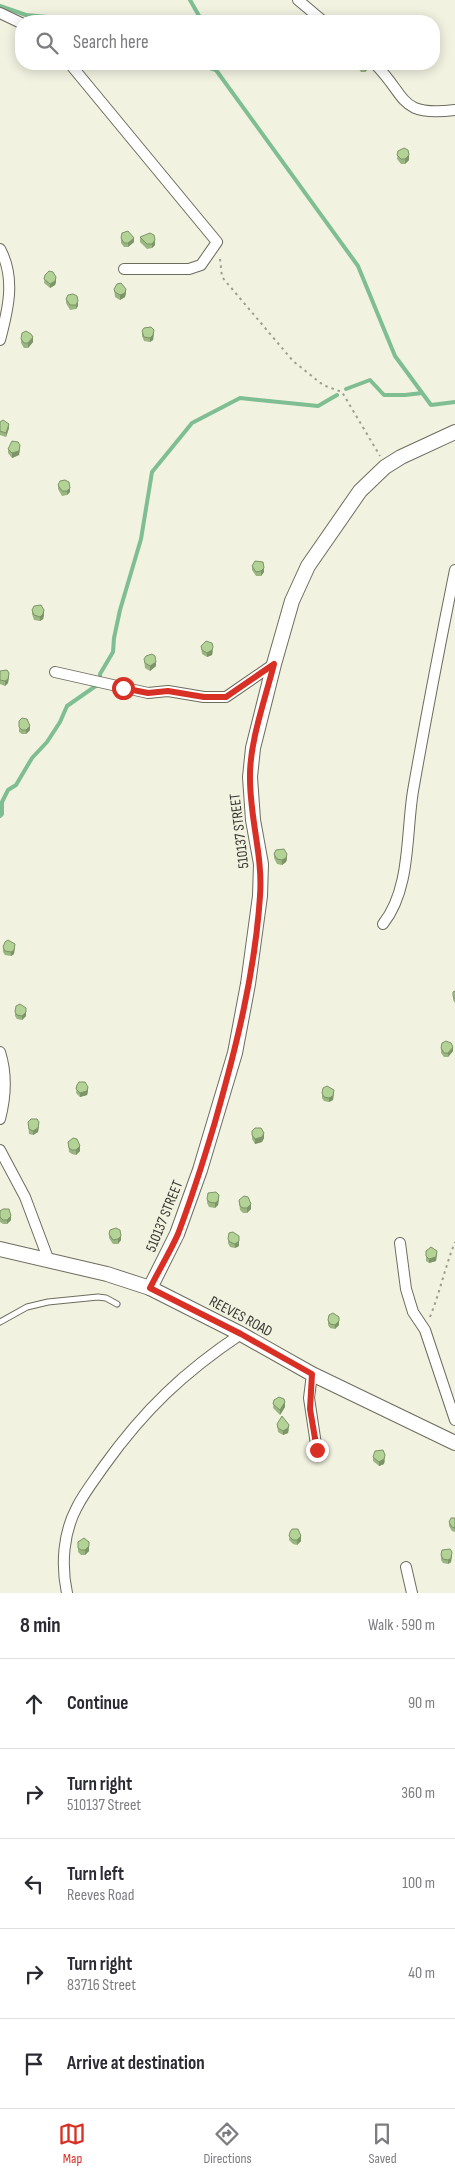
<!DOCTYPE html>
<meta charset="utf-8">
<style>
body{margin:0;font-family:"Sofia Sans Condensed",sans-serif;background:#f2f2f3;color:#2b2b33}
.stop{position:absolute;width:15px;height:15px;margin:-11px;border:4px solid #d93025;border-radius:50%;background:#fff}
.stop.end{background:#d93025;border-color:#fff;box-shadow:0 1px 5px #0008}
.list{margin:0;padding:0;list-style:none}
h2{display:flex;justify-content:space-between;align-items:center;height:65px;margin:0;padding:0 20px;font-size:21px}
h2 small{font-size:16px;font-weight:400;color:#7c7c81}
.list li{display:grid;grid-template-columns:32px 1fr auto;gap:15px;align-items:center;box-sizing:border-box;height:90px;padding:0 20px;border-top:1px solid #e1e1e2}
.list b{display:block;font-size:19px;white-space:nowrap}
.list p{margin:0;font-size:16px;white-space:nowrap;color:#7c7c81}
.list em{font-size:16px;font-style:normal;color:#7c7c81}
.icon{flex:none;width:28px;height:28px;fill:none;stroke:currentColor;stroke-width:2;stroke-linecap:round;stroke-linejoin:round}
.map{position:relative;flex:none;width:455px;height:1593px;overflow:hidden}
.search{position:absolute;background:#fff;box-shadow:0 2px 12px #0003;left:15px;right:15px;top:15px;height:55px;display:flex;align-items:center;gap:12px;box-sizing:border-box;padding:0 18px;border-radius:20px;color:#7c7c81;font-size:19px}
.sheet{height:515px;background:#fff}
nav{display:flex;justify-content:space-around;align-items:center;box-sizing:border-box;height:70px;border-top:1px solid #e1e1e2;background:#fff;font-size:14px;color:#7c7c81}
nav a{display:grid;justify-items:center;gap:2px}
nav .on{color:#d93025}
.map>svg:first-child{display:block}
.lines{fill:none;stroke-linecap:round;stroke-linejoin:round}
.stream{stroke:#7fbe92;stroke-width:4}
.service-casing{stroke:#6d6d5e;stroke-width:7}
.minor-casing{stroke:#6d6d5e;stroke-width:12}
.tertiary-casing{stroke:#6d6d5e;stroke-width:16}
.path{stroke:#9d9e91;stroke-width:2;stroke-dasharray:2.5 4;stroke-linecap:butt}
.service{stroke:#fff;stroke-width:5}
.minor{stroke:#fff;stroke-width:10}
.tertiary{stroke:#fff;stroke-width:14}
.wall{fill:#99b580}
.shaded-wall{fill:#7d9468}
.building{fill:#b2d395;stroke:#7d9468}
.route{stroke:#d93025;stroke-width:6}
.labels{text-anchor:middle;stroke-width:4;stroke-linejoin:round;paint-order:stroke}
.street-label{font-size:15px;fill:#363630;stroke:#f1f2e0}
</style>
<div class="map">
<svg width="455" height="1593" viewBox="0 0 455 1593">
<rect width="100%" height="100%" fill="#f1f2e0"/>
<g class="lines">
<!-- stream -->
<g class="stream">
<path d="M 190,0 L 202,21"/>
<path d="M 0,6 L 26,15 L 58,18 L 67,21"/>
<path d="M 198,64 L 216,70"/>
<path d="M 215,64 L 216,70 L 358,266 L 395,356 L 431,405 L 455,402"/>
<path d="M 346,389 L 370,380 L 384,395 L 405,395 L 422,393"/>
<path d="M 0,816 L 2,814 L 2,802 L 8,790 L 16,785 L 32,758 L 47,742 L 60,722 L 67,706 L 100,683 L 100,674 L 113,652 L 114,638 L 120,610 L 141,539 L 152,472 L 192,423 L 240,398 L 318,406 L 337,395"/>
</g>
<defs>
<path id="service" d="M 0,1322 L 27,1307 L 48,1302 L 98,1297 L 106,1298 L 117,1304"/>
<g id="minor">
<path d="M 298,0 L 323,21"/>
<path d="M 0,13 L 21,23"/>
<path d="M 70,64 L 217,242 L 201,265 L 189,269 L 124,269"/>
<path d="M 375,64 C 408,97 398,117 455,110"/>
<path d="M 0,249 C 16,278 8,310 0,340"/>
<path d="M 55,672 L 148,693 L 168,691 L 204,697 L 226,697 L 274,664"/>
<path d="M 383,924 C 411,889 406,833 413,791 C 426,717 440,644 455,570"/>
<path d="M 0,1052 C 7,1074 6,1096 0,1119"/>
<path d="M 0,1150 L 25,1197 L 49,1261"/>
<path d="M 400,1243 L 406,1289 L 413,1312 L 425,1330 L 455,1420"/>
<path d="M 312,1374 L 309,1398 L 317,1451"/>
<path d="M 406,1567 L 412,1593"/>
<path d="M 67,1593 C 61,1565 63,1533 77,1507 C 84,1493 95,1479 104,1466 C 144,1410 184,1372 241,1334"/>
</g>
<g id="tertiary">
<path d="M 0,1249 L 107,1274 L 150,1288 L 241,1334 L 312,1374 L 455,1443"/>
<path d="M 150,1288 L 177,1234 L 200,1170 L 235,1053 L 248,984 L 260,896 L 261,864 L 253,820 L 250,777 L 253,748 L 274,664 L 292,601 L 308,566 L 360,491 L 385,467 L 401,457 L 455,432"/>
</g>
</defs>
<!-- service casing -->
<use href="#service" class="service-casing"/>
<!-- minor casing -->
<use href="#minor" class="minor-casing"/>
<!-- tertiary casing -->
<use href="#tertiary" class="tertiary-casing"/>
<!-- path -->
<g class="path">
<path d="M 220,259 L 222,277 L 293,361 L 323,385 L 342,392 L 380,456"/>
<path d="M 430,1317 C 440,1292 445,1267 455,1242"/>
</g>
<!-- service -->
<use href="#service" class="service"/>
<!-- minor -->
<use href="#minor" class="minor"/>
<!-- tertiary -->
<use href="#tertiary" class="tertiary"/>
</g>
<!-- wall -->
<g class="wall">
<path d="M 357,64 L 369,64 L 369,68 L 365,72 L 361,72 L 357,67 Z"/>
<path d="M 398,151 L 409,160 L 405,164 L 401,164 L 397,159 Z"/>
<path d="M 140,237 L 155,245 L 152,248 L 147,249 L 140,242 Z"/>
<path d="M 121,238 L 134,242 L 128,247 L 124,247 L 121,243 Z"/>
<path d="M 45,275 L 56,282 L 55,285 L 50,288 L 44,283 Z"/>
<path d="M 114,289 L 126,293 L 125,297 L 120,300 L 115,297 Z"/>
<path d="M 66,299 L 78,306 L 76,309 L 70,310 L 66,303 Z"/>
<path d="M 142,331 L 154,334 L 153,340 L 150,342 L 144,341 L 142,336 Z"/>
<path d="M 21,339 L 33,342 L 28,348 L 24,348 L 21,343 Z"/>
<path d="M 0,422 L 9,428 L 6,437 L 0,435 Z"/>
<path d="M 8,449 L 20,450 L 19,455 L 12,458 L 8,453 Z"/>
<path d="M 58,485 L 70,492 L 67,495 L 62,496 L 58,489 Z"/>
<path d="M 252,566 L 264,572 L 261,576 L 256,576 L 252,570 Z"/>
<path d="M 32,610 L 44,615 L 43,619 L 40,621 L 34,620 L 32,614 Z"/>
<path d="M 201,646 L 213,651 L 212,655 L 207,657 L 202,654 Z"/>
<path d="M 144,659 L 156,666 L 150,671 L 145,668 Z"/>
<path d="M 0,671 L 9,678 L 8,683 L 5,686 L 0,684 Z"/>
<path d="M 19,721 L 30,730 L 26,734 L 22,734 L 19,732 Z"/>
<path d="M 274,854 L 287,859 L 286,862 L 282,865 L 277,864 L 274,858 Z"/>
<path d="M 3,947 L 15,948 L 14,954 L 11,956 L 5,955 L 3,952 Z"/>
<path d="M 455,991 L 455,1003 L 453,1000 L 453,992 Z"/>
<path d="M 15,1012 L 26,1016 L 22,1020 L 17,1019 L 15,1016 Z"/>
<path d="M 441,1048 L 453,1051 L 448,1057 L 444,1057 L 441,1053 Z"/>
<path d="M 77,1085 L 88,1091 L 87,1095 L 80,1097 L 76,1093 Z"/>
<path d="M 322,1093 L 334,1094 L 333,1100 L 329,1102 L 324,1101 L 322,1098 Z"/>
<path d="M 28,1122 L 39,1127 L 38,1132 L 33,1135 L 29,1134 Z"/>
<path d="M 252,1131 L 264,1138 L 262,1142 L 255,1144 L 252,1139 Z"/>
<path d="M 68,1142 L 80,1151 L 76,1155 L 72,1154 L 69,1152 Z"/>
<path d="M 207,1199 L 219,1200 L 218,1205 L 215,1208 L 209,1207 L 207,1203 Z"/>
<path d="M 239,1200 L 251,1209 L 247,1213 L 243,1213 L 240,1210 Z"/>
<path d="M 0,1211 L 11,1220 L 7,1224 L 3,1224 L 0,1222 Z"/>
<path d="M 109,1234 L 121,1240 L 118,1244 L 113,1244 L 109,1238 Z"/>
<path d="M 228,1239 L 239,1240 L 239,1246 L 235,1248 L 230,1247 L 228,1243 Z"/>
<path d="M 426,1251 L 437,1255 L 436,1261 L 429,1263 L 426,1261 Z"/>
<path d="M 328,1320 L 339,1325 L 335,1329 L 330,1328 L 328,1325 Z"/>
<path d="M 274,1400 L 285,1407 L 280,1415 L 273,1408 Z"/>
<path d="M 277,1424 L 289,1429 L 288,1433 L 283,1435 L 278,1432 Z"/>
<path d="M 373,1457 L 385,1460 L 384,1464 L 379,1466 L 373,1461 Z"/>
<path d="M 455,1518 L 455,1532 L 452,1531 L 449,1526 L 449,1522 Z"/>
<path d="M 290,1532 L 301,1541 L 297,1545 L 293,1544 L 289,1540 Z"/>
<path d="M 78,1542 L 89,1551 L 85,1555 L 81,1555 L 78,1552 Z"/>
<path d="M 441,1555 L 452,1556 L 451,1562 L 448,1564 L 443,1563 L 441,1560 Z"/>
</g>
<!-- shaded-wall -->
<g class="shaded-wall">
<path d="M 369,64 L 369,68 L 365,72 L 365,68 Z"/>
<path d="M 409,155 L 409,160 L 405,164 L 405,159 Z"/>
<path d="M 134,238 L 134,242 L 128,247 L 128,243 Z"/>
<path d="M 155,240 L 155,245 L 152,248 L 152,244 Z"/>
<path d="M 56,277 L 56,282 L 55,285 L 50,288 L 50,284 Z"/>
<path d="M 126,289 L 126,293 L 125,297 L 120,300 L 120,295 Z"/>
<path d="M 78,301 L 78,306 L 76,309 L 76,305 Z"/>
<path d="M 154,330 L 153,340 L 150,342 L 150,338 Z"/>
<path d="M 33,337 L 33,342 L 28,348 L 28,343 Z"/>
<path d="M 9,424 L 9,428 L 6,437 L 6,433 Z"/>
<path d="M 20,445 L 19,455 L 12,458 L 12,453 Z"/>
<path d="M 70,488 L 70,492 L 67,495 L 67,491 Z"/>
<path d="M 264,568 L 264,572 L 261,576 L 261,571 Z"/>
<path d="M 44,610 L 44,615 L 43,619 L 40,621 L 40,617 Z"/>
<path d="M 213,647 L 212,655 L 207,657 L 207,653 Z"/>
<path d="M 156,662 L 156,666 L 150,671 L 150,666 Z"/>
<path d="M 9,673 L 8,683 L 5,686 L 5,681 Z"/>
<path d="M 30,726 L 30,730 L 26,734 L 26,730 Z"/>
<path d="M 287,854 L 287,859 L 286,862 L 282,865 L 282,860 Z"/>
<path d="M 15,944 L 14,954 L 11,956 L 11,952 Z"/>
<path d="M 26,1012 L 26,1016 L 22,1020 L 22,1016 Z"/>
<path d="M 453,1047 L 453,1051 L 448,1057 L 448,1053 Z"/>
<path d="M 88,1087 L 88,1091 L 87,1095 L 80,1097 L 80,1093 Z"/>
<path d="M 334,1090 L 333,1100 L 329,1102 L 329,1098 Z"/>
<path d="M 39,1122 L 38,1132 L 33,1135 L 33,1131 Z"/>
<path d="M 264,1133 L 264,1138 L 262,1142 L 255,1144 L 255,1139 Z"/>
<path d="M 80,1146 L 80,1151 L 76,1155 L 76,1150 Z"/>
<path d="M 219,1195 L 218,1205 L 215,1208 L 215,1203 Z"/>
<path d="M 251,1204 L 251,1209 L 247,1213 L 247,1208 Z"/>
<path d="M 11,1216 L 11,1220 L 7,1224 L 7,1220 Z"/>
<path d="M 121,1236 L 121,1240 L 118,1244 L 118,1239 Z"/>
<path d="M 239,1236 L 239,1246 L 235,1248 L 235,1244 Z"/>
<path d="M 437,1251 L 436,1261 L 429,1263 L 429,1259 Z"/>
<path d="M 339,1321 L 339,1325 L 335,1329 L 335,1325 Z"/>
<path d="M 285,1402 L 285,1407 L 280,1415 L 280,1410 Z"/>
<path d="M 289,1425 L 288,1433 L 283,1435 L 283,1431 Z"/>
<path d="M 385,1455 L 384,1464 L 379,1466 L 379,1462 Z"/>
<path d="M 301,1536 L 301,1541 L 297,1545 L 297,1540 Z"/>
<path d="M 89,1546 L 89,1551 L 85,1555 L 85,1550 Z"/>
<path d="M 452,1552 L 451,1562 L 448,1564 L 448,1560 Z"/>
</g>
<!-- building -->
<g class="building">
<path d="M 358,64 L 369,64 L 365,68 L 361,67 Z"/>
<path d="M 404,148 L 408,150 L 409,155 L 405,159 L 401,159 L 397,155 L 398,151 Z"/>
<path d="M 128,231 L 134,238 L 128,243 L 124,243 L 121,238 L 122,233 Z"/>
<path d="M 150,233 L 154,235 L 155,240 L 152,244 L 147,244 L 140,237 Z"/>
<path d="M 49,271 L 53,272 L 56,277 L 55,281 L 50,284 L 44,279 L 45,275 Z"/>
<path d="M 121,283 L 126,289 L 125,293 L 120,295 L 115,292 L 114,289 L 117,284 Z"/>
<path d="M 73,294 L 77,296 L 78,301 L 76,305 L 70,305 L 66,299 L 68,295 Z"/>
<path d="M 151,327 L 154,330 L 153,335 L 150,338 L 144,337 L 142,331 L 144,328 Z"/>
<path d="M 26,331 L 31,334 L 33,337 L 28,343 L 24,343 L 21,339 L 22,333 Z"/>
<path d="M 3,420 L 9,424 L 6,433 L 0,431 L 0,422 Z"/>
<path d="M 12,441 L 18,442 L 20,445 L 19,451 L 12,453 L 8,449 Z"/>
<path d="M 65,480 L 69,482 L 70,488 L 67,491 L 62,491 L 58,485 L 60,481 Z"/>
<path d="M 255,561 L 263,562 L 264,568 L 261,571 L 256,572 L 252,566 Z"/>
<path d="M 41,605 L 44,610 L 43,614 L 40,617 L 34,615 L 32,610 L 34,606 Z"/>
<path d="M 206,641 L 212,643 L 213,647 L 212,650 L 207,653 L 202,650 L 201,646 Z"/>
<path d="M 152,654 L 155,656 L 156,662 L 150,666 L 145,663 L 144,659 L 146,656 Z"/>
<path d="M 7,670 L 9,673 L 8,679 L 5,681 L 0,680 L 0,671 Z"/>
<path d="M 22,718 L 27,719 L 30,726 L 26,730 L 22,730 L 19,727 L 19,721 Z"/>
<path d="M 284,849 L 287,854 L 286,858 L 282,860 L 277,859 L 274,854 L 276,850 Z"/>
<path d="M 8,940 L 15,944 L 14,950 L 11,952 L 5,951 L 3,947 L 5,942 Z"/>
<path d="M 455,991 L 455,999 L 453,996 L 453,992 Z"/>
<path d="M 20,1004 L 26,1008 L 26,1012 L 22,1016 L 17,1015 L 15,1012 L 16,1006 Z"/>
<path d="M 446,1041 L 451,1043 L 453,1047 L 448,1053 L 444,1053 L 441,1048 L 442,1043 Z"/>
<path d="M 79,1082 L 85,1082 L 88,1087 L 87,1091 L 80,1093 L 76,1089 L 77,1085 Z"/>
<path d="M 327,1086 L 334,1090 L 333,1096 L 329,1098 L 324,1097 L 322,1093 L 323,1088 Z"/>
<path d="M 31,1119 L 37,1119 L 39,1122 L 38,1128 L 33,1131 L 29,1129 L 28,1122 Z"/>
<path d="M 255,1128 L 261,1128 L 264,1133 L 262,1137 L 255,1139 L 252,1135 L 252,1131 Z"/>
<path d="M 73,1138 L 77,1139 L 80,1146 L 76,1150 L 72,1150 L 69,1148 L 68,1142 Z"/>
<path d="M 216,1192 L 219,1195 L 218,1201 L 215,1203 L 209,1202 L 207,1199 L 208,1193 Z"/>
<path d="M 244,1196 L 248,1197 L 251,1204 L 247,1208 L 243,1208 L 240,1206 L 239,1200 Z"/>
<path d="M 3,1209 L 9,1209 L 11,1216 L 7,1220 L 3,1220 L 0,1217 L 0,1211 Z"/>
<path d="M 116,1228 L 120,1230 L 121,1236 L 118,1239 L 113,1240 L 109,1234 L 110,1230 Z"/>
<path d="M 233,1232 L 239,1236 L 239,1241 L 235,1244 L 230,1242 L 228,1239 L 229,1233 Z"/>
<path d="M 431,1247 L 437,1251 L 436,1257 L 429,1259 L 426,1256 L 426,1251 Z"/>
<path d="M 333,1313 L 339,1317 L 339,1321 L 335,1325 L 330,1324 L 328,1320 L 329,1315 Z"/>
<path d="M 279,1397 L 284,1399 L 285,1402 L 280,1410 L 273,1404 L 274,1400 Z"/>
<path d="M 282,1416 L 289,1425 L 288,1428 L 283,1431 L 278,1428 L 277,1424 Z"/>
<path d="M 383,1450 L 385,1455 L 384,1459 L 379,1462 L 373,1457 L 375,1451 Z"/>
<path d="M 451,1518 L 455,1518 L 455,1528 L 452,1527 L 449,1522 Z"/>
<path d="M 292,1529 L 298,1529 L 301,1536 L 297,1540 L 293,1540 L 289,1536 L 290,1532 Z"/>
<path d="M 84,1538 L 89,1542 L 89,1546 L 85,1550 L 81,1550 L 78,1548 L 78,1542 Z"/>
<path d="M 450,1549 L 452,1552 L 451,1558 L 448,1560 L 443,1559 L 441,1555 L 442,1550 Z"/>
</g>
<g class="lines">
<!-- route -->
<path class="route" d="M 123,688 L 148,693 L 168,691 L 204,697 L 226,697 L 274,664 C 265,700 249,743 250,779 C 250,819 263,856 260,896 C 255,973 236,1048 215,1122 C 204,1159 192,1197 178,1234 C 170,1252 159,1270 150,1288 L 241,1334 L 312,1374 L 310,1409 L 317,1450"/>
</g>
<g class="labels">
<!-- street labels -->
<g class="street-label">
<text transform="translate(239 831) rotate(-97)" y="5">510137 STREET</text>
<text transform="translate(164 1216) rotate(-68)" y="5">510137 STREET</text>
<text transform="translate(241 1316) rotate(28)" y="5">REEVES ROAD</text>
</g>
</g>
</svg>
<div class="stop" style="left:123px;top:688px"></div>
<div class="stop end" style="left:317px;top:1450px"></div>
<div class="search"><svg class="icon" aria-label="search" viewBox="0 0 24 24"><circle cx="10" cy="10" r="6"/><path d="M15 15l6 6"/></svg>Search here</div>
</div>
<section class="sheet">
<h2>8 min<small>Walk · 590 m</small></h2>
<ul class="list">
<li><svg class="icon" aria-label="ahead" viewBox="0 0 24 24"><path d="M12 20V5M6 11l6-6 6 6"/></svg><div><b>Continue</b></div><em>90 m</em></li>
<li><svg class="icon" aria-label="right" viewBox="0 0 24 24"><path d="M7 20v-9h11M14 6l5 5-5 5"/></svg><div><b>Turn right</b><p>510137 Street</p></div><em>360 m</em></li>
<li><svg class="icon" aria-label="left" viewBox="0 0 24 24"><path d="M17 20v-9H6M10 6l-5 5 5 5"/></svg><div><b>Turn left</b><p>Reeves Road</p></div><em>100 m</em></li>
<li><svg class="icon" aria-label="right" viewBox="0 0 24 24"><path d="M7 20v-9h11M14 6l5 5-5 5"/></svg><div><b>Turn right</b><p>83716 Street</p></div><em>40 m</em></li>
<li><svg class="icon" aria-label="arrive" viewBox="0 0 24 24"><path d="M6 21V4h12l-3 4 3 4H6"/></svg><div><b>Arrive at destination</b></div></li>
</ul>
</section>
<nav>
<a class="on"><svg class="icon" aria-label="map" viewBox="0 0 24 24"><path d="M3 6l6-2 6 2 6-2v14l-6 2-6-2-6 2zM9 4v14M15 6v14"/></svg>Map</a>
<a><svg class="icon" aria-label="directions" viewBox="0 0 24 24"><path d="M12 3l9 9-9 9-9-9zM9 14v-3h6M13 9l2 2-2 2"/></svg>Directions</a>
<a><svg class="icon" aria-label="saved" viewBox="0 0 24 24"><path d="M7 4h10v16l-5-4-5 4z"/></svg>Saved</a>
</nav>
